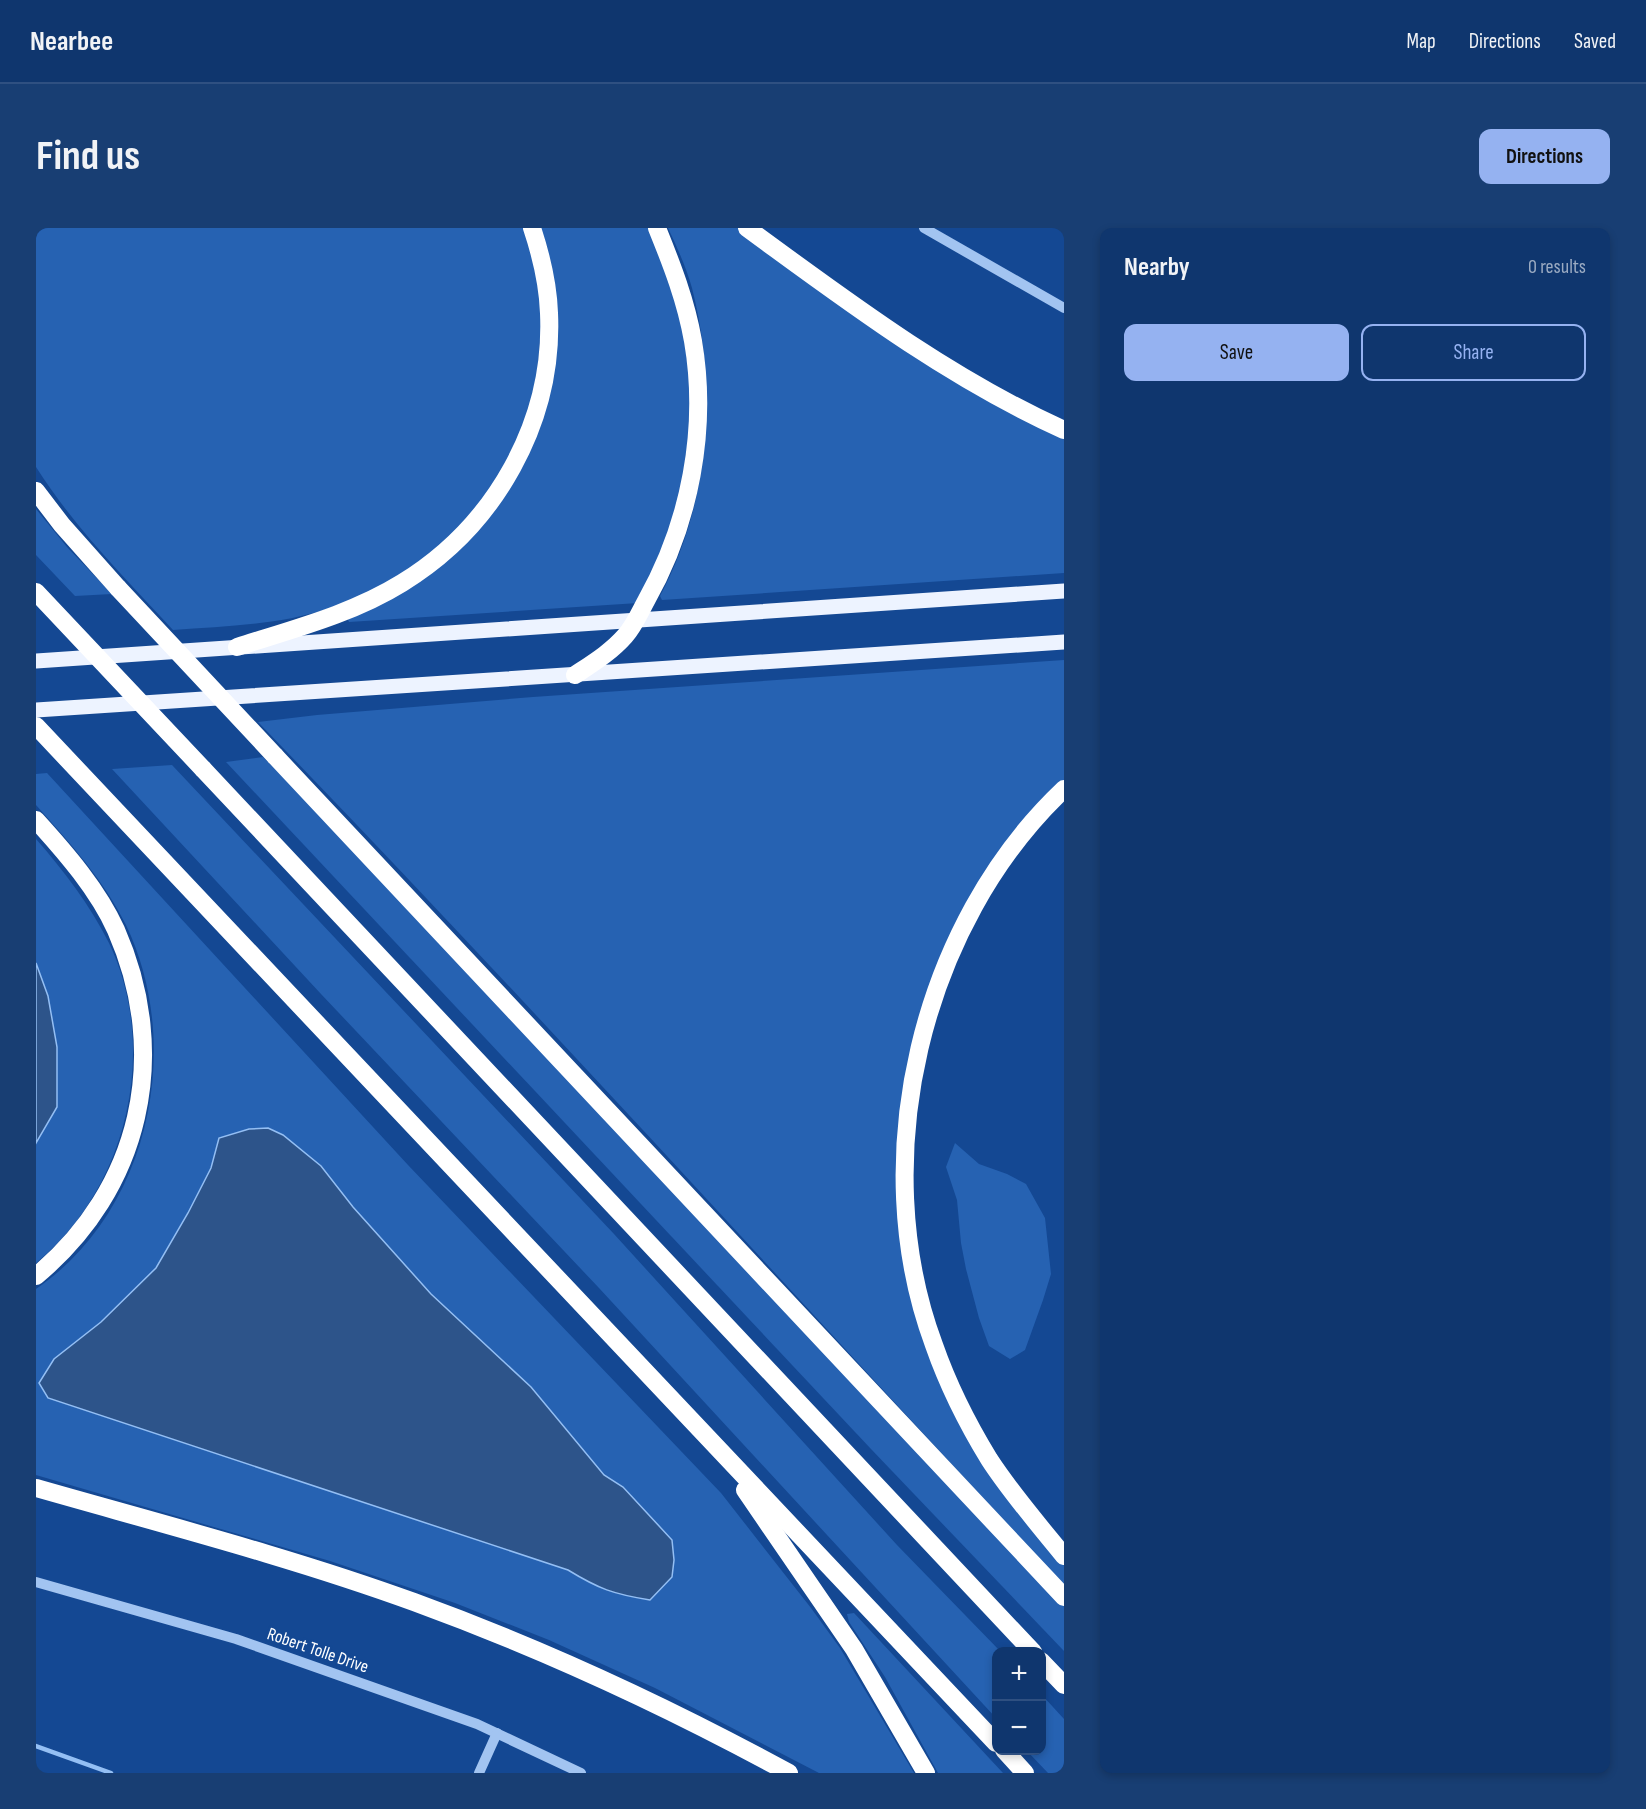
<!DOCTYPE html>
<meta charset="utf-8">
<style>
body{margin:0;font-family:"Sofia Sans Condensed",sans-serif;background:#183e73;color:#f1f3f6}
.controls{position:absolute;right:18px;bottom:18px;display:grid;overflow:hidden;border-radius:12px;box-shadow:0 3px 9px #0003}
.controls button{width:54px;height:54px;display:grid;place-items:center;padding:0;border:0;border-bottom:2px solid #2f5081;background:#0f366e;color:#f1f3f6;font:30px sans-serif}
.list{margin:0;padding:0;list-style:none}
h2{display:flex;justify-content:space-between;align-items:center;height:78px;margin:0;padding:0 24px;font-size:26px}
h2 small{font-size:20px;font-weight:400;color:#9babc2}
.actions{display:flex;gap:12px;padding:18px 24px}
.actions a{flex:1;padding:14px 0;border:2px solid #95b2f1;border-radius:12px;text-align:center;font-size:21px;color:#95b2f1}
.actions .main{background:#95b2f1;color:#111}
.map{position:relative;flex:none;width:1028px;height:1545px;overflow:hidden;border-radius:12px}
header{display:flex;align-items:center;gap:36px;box-sizing:border-box;height:84px;padding:0 30px;background:#0f366e;border-bottom:2px solid #2f5081}
header strong{font-size:28px}
nav{display:flex;gap:33px;margin-inline-start:auto;font-size:21px}
.intro{display:flex;align-items:center;justify-content:space-between;box-sizing:border-box;height:144px;padding:0 36px}
h1{margin:0;font-size:42px}
.button{padding:15px 27px;border-radius:12px;background:#95b2f1;color:#111;font-size:21px;font-weight:700}
main{display:flex;gap:36px;padding:0 36px}
aside{flex:1;background:#0f366e;border-radius:12px;box-shadow:0 3px 9px #0003}
.map>svg:first-child{display:block}
.green{fill:#2662b2;fill-rule:evenodd}
.water{fill:#2d548a;stroke:#94bff4;stroke-width:1.5}
.lines{fill:none;stroke-linecap:round;stroke-linejoin:round}
.stream{stroke:#94bff4;stroke-width:4.5}
.minor{stroke:#a2c4f1;stroke-width:10}
.major{stroke:#edf3ff;stroke-width:15}
.highway{stroke:#fff;stroke-width:18}
.highway-bridge{stroke:#fff;stroke-width:18}
.labels{text-anchor:middle;stroke-width:4.5;stroke-linejoin:round;paint-order:stroke}
.street-label{font-size:18px;fill:#fff;stroke:#144893}
</style>
<header>
<strong>Nearbee</strong>
<nav><a>Map</a><a>Directions</a><a>Saved</a></nav>
</header>
<div class="intro"><h1>Find us</h1><a class="button">Directions</a></div>
<main>
<div class="map">
<svg width="1028" height="1545" viewBox="0 0 1028 1545">
<rect width="100%" height="100%" fill="#144893"/>
<!-- green -->
<g class="green">
<path d="M 0,0 L 490,0 C 495,25 504,50 506,75 C 507,87 505,100 504,112 C 498,240 413,338 294,380 C 244,397 189,398 137,402 C 89,350 38,299 0,239 Z"/>
<path d="M 504,0 L 615,0 L 642,69 L 657,175 L 642,283 L 602,375 L 313,394 L 311,389 L 407,335 L 506,189 Z"/>
<path d="M 632,0 L 702,0 L 791,65 L 1028,208 L 1028,345 L 626,372 L 624,368 C 674,274 682,162 656,60 C 650,39 641,19 632,0 Z"/>
<path d="M 0,281 L 31,319 L 76,366 L 39,368 L 0,327 Z"/>
<path d="M 1028,432 L 1028,553 L 941,661 L 868,872 L 890,1111 L 1028,1336 L 1028,1357 C 759,1069 496,777 222,494 L 281,487 L 497,469 Z"/>
<path d="M 227,529 L 319,620 L 1028,1376 L 1028,1423 L 835,1221 L 190,534 Z"/>
<path d="M 136,537 L 578,1006 L 861,1317 L 964,1423 L 960,1424 L 960,1490 L 563,1060 L 285,766 L 76,541 Z"/>
<path d="M 11,545 L 372,937 L 685,1265 L 775,1380 L 804,1420 L 878,1545 L 783,1545 L 619,1460 L 513,1412 L 419,1375 L 294,1333 L 0,1247 L 0,1061 C 114,983 148,818 90,697 C 68,652 33,614 0,577 L 0,546 ZM 183,910 L 285,938 L 317,979 L 395,1066 L 495,1159 L 568,1247 L 587,1259 L 636,1312 L 624,1360 L 614,1372 C 579,1366 562,1361 532,1342 L 12,1170 L 3,1155 L 18,1131 L 65,1094 L 120,1040 L 152,985 L 175,940 Z"/>
<path d="M 0,611 C 28,643 54,677 73,715 C 124,822 91,961 0,1035 L 0,915 L 21,879 L 12,768 L 0,735 Z"/>
<path d="M 919,915 L 943,936 L 971,946 L 990,956 L 1009,990 L 1015,1046 L 1007,1072 L 989,1122 L 974,1131 L 953,1118 L 943,1090 L 930,1041 L 925,1015 L 921,972 L 910,939 Z"/>
<path d="M 818,1385 L 967,1545 L 902,1545 L 849,1449 L 813,1394 L 811,1386 Z"/>
<path d="M 1006,1467 L 1028,1491 L 1028,1545 L 1012,1545 L 991,1523 L 1005,1522 Z"/>
</g>
<!-- water -->
<g class="water">
<path d="M 0,735 L 12,768 L 21,819 L 21,879 L 0,915 Z"/>
<path d="M 232,900 L 247,907 L 285,938 L 317,979 L 395,1066 L 495,1159 L 568,1247 L 587,1259 L 636,1312 L 638,1332 L 636,1349 L 614,1372 C 577,1366 563,1361 532,1342 L 12,1170 L 3,1155 L 18,1131 L 65,1094 L 120,1040 L 152,985 L 175,940 L 183,910 L 213,901 Z"/>
</g>
<g class="lines">
<!-- stream -->
<path class="stream" d="M 0,1518 L 75,1545"/>
<!-- minor -->
<g class="minor">
<path d="M 888,0 L 1028,80"/>
<path d="M 0,1354 L 200,1411 L 441,1496 L 545,1545"/>
<path d="M 443,1545 L 461,1505"/>
</g>
<!-- major -->
<g class="major">
<path d="M 0,433 L 1028,363"/>
<path d="M 0,482 L 1028,414"/>
</g>
<!-- highway -->
<g class="highway">
<path d="M 711,0 C 812,74 913,150 1028,202"/>
<path d="M 0,263 L 26,297 L 82,360"/>
<path d="M 201,419 C 257,401 316,386 366,355 C 459,298 518,194 513,85 C 512,56 505,27 496,0"/>
<path d="M 539,447 C 557,435 575,424 589,408 C 598,398 604,384 610,373 C 654,295 672,201 657,113 C 650,73 636,37 621,0"/>
<path d="M 0,498 L 960,1515"/>
<path d="M 239,528 L 1028,1369"/>
<path d="M 167,541 L 997,1424"/>
<path d="M 1028,561 C 885,696 829,932 898,1117 C 912,1157 931,1195 953,1231 C 975,1265 1002,1296 1028,1328"/>
<path d="M 0,592 C 30,625 62,662 80,702 C 135,827 105,961 0,1048"/>
<path d="M 0,1260 C 126,1296 254,1329 378,1374 C 507,1421 632,1479 753,1545"/>
<path d="M 709,1262 L 818,1421 L 890,1545"/>
<path d="M 1005,1433 L 1028,1457"/>
<path d="M 968,1522 L 989,1545"/>
</g>
<!-- highway-bridge -->
<g class="highway-bridge">
<path d="M 82,360 L 239,528"/>
<path d="M 0,364 L 167,541"/>
</g>
</g>
<g class="labels">
<!-- street labels -->
<g class="street-label">
<text transform="translate(282 1422) rotate(19)" y="6">Robert Tolle Drive</text>
</g>
</g>
</svg>
<div class="controls">
<button>+</button>
<button>−</button>
</div>
</div>
<aside>
<h2>Nearby<small>0 results</small></h2>
<ul class="list">
</ul>
<div class="actions"><a class="main">Save</a><a>Share</a></div>
</aside>
</main>
